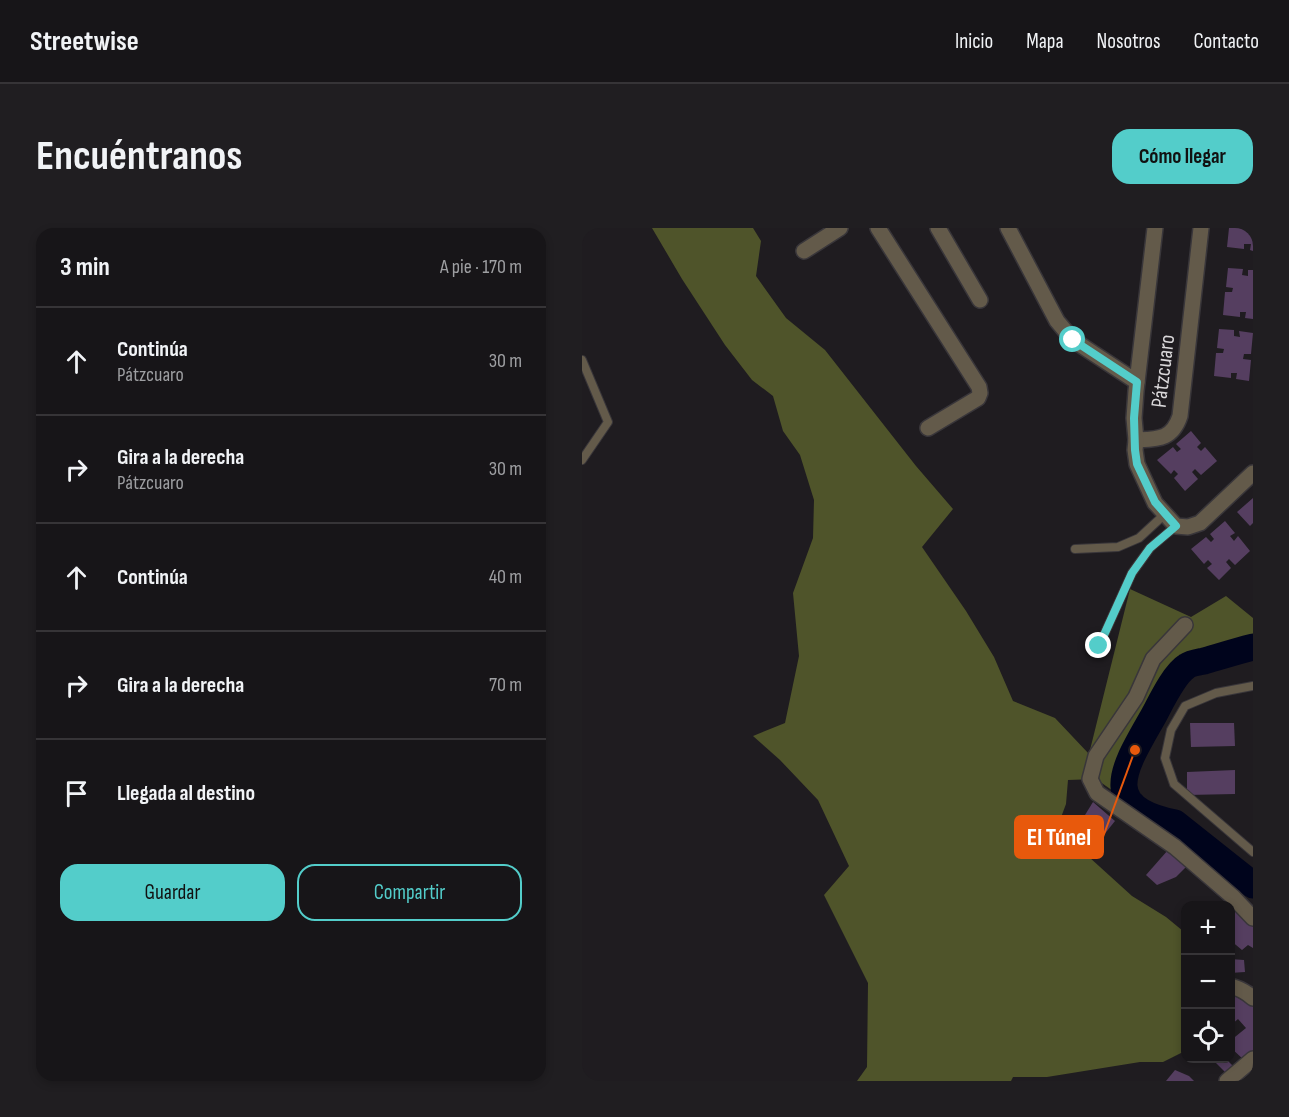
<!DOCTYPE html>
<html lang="es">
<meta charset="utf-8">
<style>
body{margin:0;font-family:"Sofia Sans Condensed",sans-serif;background:#201e21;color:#f1f3f6}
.controls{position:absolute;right:18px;bottom:18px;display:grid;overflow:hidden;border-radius:12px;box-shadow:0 3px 9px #0003}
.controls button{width:54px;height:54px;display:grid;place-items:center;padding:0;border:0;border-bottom:2px solid #363437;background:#171518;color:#f1f3f6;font:30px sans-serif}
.stop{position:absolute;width:18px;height:18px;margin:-14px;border:4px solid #53cdca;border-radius:50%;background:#fff}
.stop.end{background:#53cdca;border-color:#fff;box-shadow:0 2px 6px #0008}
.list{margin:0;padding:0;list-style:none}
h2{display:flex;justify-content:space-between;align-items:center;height:78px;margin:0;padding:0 24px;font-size:26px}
h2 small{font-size:20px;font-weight:400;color:#9e9fa2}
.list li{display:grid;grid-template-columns:39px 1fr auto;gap:18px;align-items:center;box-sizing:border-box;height:108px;padding:0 24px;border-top:2px solid #363437}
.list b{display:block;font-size:22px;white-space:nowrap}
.list p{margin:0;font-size:20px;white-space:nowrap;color:#9e9fa2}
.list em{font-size:20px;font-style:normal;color:#9e9fa2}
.actions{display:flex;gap:12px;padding:18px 24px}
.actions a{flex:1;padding:14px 0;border:2px solid #53cdca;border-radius:18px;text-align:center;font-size:21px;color:#53cdca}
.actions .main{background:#53cdca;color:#111}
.icon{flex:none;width:33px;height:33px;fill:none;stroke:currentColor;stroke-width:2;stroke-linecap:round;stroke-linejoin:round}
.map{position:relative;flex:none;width:671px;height:853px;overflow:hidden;border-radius:18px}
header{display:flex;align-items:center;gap:36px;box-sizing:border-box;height:84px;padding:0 30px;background:#171518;border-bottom:2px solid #363437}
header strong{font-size:28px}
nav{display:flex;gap:33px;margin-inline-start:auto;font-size:21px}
.intro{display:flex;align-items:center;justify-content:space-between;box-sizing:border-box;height:144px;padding:0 36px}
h1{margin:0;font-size:42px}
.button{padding:15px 27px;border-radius:18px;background:#53cdca;color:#111;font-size:21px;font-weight:700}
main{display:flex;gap:36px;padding:0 36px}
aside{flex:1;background:#171518;border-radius:18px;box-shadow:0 3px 9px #0003}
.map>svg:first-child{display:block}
.forest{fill:#4f542a}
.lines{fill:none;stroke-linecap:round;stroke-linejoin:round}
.river{stroke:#00041c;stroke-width:27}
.building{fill:#553e60}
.service-casing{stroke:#39363a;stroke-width:10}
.minor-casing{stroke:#39363a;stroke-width:18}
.service{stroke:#635a4a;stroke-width:8}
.minor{stroke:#635a4a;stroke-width:15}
.route{stroke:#53cdca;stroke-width:8}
.labels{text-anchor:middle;stroke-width:4.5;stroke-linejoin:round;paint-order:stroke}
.street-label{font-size:22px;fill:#dad8da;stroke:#1f1c20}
.leader{fill:none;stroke:#e8590c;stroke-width:2}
.callout-dot{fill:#e8590c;stroke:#1f1c20;stroke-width:2}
.callout{fill:#e8590c;stroke:#e8590c;stroke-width:2}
.callout-label{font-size:24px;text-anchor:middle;font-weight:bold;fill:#fff}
</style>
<header>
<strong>Streetwise</strong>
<nav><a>Inicio</a><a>Mapa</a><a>Nosotros</a><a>Contacto</a></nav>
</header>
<div class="intro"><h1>Encuéntranos</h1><a class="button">Cómo llegar</a></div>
<main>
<aside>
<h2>3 min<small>A pie · 170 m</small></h2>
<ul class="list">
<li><svg class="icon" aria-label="ahead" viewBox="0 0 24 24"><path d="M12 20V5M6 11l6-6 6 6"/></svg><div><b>Continúa</b><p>Pátzcuaro</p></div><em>30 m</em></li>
<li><svg class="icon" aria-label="right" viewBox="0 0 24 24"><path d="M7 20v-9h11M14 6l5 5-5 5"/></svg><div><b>Gira a la derecha</b><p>Pátzcuaro</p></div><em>30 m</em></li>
<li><svg class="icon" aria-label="ahead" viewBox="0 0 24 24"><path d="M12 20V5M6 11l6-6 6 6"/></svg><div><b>Continúa</b></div><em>40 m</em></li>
<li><svg class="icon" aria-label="right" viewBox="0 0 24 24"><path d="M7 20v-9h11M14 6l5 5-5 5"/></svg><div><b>Gira a la derecha</b></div><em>70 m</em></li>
<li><svg class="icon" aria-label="arrive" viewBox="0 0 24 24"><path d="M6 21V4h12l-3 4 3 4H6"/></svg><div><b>Llegada al destino</b></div></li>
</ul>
<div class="actions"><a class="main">Guardar</a><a>Compartir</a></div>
</aside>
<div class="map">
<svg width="671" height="853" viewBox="0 0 671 853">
<rect width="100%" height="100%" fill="#1f1c20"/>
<!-- forest -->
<path class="forest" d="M 70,0 L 171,0 L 179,13 L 174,48 L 204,90 L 243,122 L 334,238 L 371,281 L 340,319 L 384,383 L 412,429 L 431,473 L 473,490 L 507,526 L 548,361 L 609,389 L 644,368 L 671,390 L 671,427 L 614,439 L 601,453 L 565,522 L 556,544 L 554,559 L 562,571 L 574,579 L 591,583 L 605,592 L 671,643 L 671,667 L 598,606 L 554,587 L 542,580 L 534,565 L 514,551 L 486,552 L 484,576 L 475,600 L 550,668 L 584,689 L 601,703 L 599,751 L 600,786 L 603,802 L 603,823 L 581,834 L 558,834 L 465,849 L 431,849 L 429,853 L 275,853 L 285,839 L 286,755 L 242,667 L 267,638 L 236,572 L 198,532 L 171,508 L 203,495 L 217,428 L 211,365 L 231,310 L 232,272 L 218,227 L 201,203 L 191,168 L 170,152 L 143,117 L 100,51 Z"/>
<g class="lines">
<!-- river -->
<path class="river" d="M 671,419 C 655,423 639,428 622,433 C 617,434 609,435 605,438 C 592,446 579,474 572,487 C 544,537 513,579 593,595 L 671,657"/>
</g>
<!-- building -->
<g class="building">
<path d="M 647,0 L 671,0 L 671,23 L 668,22 L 669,16 L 662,16 L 662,21 L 645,19 Z"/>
<path d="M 646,40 L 661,41 L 660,47 L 666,48 L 666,42 L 671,42 L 671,91 L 663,90 L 664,84 L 658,84 L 658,89 L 641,87 L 643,64 L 650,64 L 651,60 L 644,59 Z"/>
<path d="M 637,101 L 652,102 L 652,108 L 658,109 L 657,103 L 671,105 L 669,126 L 662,126 L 661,131 L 669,132 L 667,153 L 654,151 L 655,145 L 649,145 L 649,150 L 632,148 L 634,125 L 641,125 L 642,121 L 635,120 Z"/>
<path d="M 609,203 L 619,215 L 615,219 L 619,223 L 623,219 L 635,233 L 619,247 L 613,241 L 610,244 L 616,251 L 603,263 L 592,250 L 596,246 L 592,242 L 589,246 L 575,232 L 591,219 L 595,224 L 599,221 L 594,216 Z"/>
<path d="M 671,270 L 671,295 L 668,298 L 655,284 Z"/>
<path d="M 643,293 L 653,305 L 648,308 L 652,313 L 656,308 L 668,323 L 653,337 L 647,331 L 644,334 L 649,340 L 637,352 L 625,340 L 630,336 L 626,332 L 622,336 L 609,321 L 624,309 L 629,314 L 632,311 L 628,306 Z"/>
<path d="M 608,495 L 652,495 L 653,518 L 609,519 Z"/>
<path d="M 653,542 L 653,566 L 605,567 L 605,544 Z"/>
<path d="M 511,574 L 533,593 L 521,608 L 503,587 Z"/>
<path d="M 586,622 L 608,635 L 594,649 L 575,657 L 564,647 Z"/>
<path d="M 652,679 L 671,697 L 671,720 L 666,717 L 660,722 L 648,712 L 648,682 Z"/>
<path d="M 648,731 L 662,732 L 663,744 L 648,745 Z"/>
<path d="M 648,763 L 671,776 L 671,823 L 662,832 L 648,819 L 648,813 L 664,800 L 656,791 L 648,798 Z"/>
<path d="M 629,830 L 643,830 L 652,839 L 645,846 Z"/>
<path d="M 593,842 L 607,848 L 612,853 L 584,853 Z"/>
</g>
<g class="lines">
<defs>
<g id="service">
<path d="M 0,132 L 26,194 L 0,232"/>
<path d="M 493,321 L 536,319 L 557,310 L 583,286"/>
<path d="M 517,418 L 550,345 L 568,320 L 594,298"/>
<path d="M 671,458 L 634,465 L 603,478 L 589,502 L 583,530 L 592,556 L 671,624"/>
</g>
<g id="minor">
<path d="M 296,0 L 397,159 L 398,165 L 396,170 L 346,200"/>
<path d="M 356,0 L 398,72"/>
<path d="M 426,0 L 475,93 L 491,112 L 555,154"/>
<path d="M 573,0 L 554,163 L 552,190 L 554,212 C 576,211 590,212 598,188 L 619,0"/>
<path d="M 222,23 L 258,0"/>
<path d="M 554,212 L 553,222 L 555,236 L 573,275 L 594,298 L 606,299 L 618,295 L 671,245"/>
<path d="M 603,397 L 571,431 L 554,469 L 514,528 L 508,551 L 515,565 L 593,619 L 651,669 L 671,690"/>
<path d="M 648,758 C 658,760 664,764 671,770"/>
<path d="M 645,853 L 671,831"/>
</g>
</defs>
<!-- service casing -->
<use href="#service" class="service-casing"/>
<!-- minor casing -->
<use href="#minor" class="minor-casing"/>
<!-- service -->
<use href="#service" class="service"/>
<!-- minor -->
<use href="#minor" class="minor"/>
</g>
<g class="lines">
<!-- route -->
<path class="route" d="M 491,112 L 555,154 L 552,190 L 553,222 L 555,236 L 573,274 L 594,298 L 568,320 L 550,345 L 517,418"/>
</g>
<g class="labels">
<!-- street labels -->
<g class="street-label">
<text transform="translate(580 143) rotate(-83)" y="8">Pátzcuaro</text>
</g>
</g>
<!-- callouts -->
<path class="leader" d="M553 522L521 609"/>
<circle class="callout-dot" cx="553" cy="522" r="6"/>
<rect class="callout" x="433" y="588" width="88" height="42" rx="6"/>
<g class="callout-label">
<text x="477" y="617">El Túnel</text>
</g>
</svg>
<div class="controls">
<button>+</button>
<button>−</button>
<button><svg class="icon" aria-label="locate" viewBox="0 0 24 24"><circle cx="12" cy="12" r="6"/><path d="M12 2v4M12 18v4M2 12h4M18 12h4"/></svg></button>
</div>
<div class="stop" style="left:491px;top:112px"></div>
<div class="stop end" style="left:517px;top:418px"></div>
</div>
</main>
